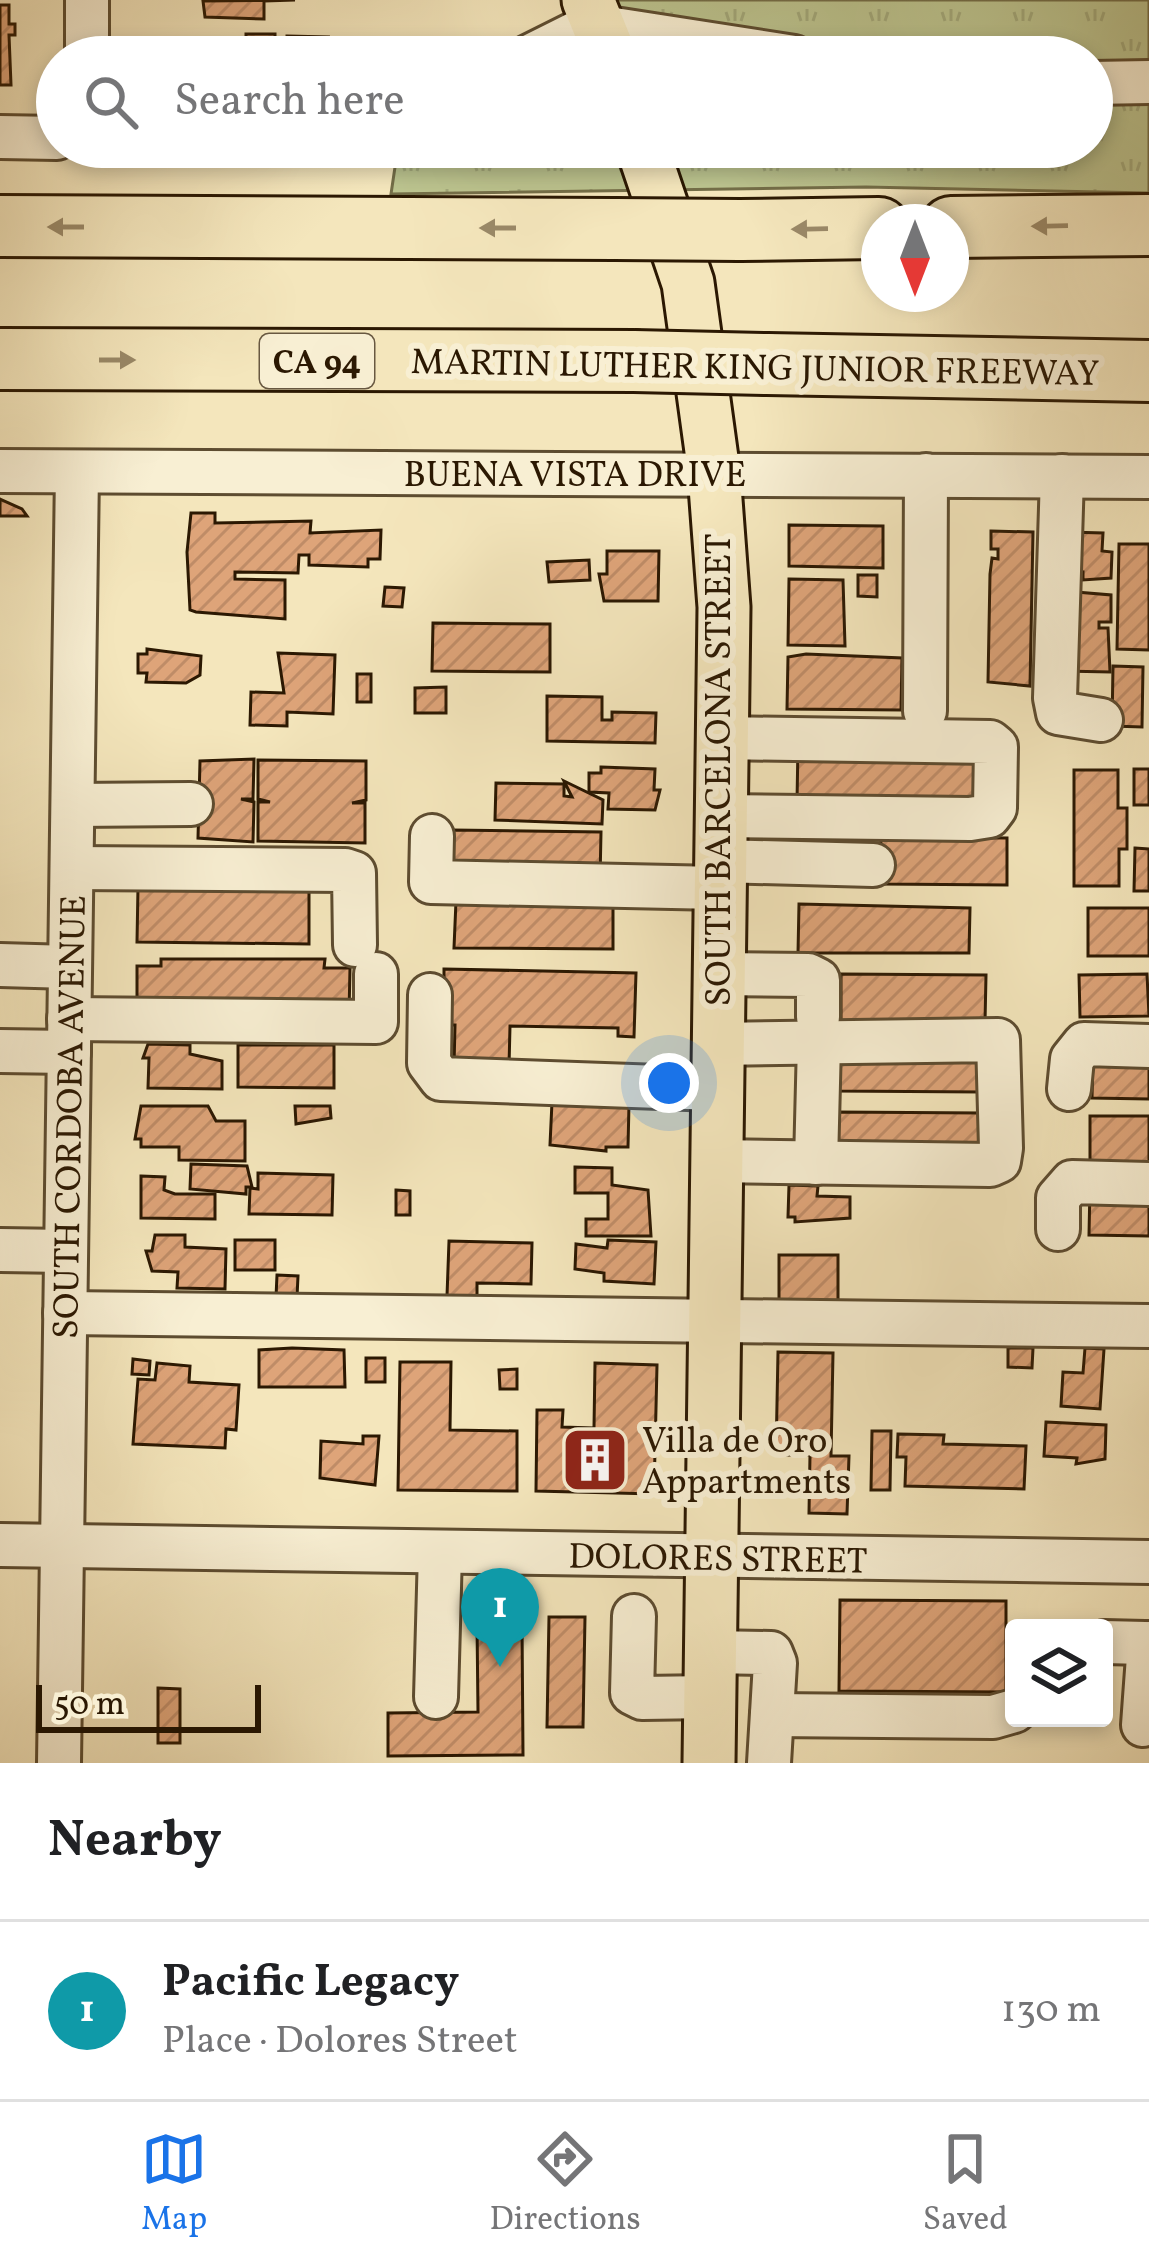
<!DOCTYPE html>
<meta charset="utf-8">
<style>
body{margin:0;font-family:Vollkorn,serif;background:#f2f2f2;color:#202124}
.controls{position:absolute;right:36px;bottom:36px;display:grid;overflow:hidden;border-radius:12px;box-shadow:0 6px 18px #0003}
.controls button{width:108px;height:108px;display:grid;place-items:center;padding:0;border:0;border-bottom:3px solid #e0e0e0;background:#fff;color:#202124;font:60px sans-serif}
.compass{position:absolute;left:861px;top:204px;width:108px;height:108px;border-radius:50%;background:#fff;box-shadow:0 6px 18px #0003;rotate:180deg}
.scale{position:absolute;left:36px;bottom:30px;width:225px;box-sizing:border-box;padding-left:12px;border:6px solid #2b1802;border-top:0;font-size:33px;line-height:42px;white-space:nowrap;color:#2b1802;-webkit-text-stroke:9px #f8efd3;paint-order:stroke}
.you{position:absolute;left:669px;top:1083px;width:42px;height:42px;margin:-30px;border:9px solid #fff;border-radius:50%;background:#1a73e8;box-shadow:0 0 0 18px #1a73e833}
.badge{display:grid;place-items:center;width:78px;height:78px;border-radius:50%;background:#1a73e8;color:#fff;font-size:39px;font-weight:700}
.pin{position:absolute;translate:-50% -99px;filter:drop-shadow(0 3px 6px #0008)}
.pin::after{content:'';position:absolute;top:63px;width:42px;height:36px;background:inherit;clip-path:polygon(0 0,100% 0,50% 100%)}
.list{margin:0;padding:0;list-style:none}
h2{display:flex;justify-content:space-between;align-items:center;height:156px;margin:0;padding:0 48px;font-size:51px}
h2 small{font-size:39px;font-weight:400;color:#757577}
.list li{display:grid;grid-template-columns:78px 1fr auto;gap:36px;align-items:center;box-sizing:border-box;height:180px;padding:0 48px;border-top:3px solid #e0e0e0}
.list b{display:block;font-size:45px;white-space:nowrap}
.list p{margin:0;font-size:39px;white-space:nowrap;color:#757577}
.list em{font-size:39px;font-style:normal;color:#757577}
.icon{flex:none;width:66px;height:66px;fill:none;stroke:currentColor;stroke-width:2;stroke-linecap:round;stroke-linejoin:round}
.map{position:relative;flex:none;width:1149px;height:1763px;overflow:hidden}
.search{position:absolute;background:#fff;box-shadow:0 6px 18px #0003;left:36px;right:36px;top:36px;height:132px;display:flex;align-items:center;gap:30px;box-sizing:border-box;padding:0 42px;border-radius:66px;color:#757577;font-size:45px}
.sheet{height:336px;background:#fff}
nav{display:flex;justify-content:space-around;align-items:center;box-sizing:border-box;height:168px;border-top:3px solid #e0e0e0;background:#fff;font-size:33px;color:#757577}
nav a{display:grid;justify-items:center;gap:6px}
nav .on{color:#1a73e8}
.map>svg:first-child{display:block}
.grass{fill:url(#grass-tufts);stroke:#746e48;stroke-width:3}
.building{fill:url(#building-hatch);stroke:#2b1802;stroke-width:3}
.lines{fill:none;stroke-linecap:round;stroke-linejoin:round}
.minor-casing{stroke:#5d4c30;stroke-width:48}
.major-casing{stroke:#2b1802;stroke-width:57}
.highway-casing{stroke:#2b1802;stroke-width:66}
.minor{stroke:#f8efd3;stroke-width:42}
.major{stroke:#f4e6bc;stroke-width:51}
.highway{stroke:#f4e6bc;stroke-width:60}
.highway-bridge-casing{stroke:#2b1802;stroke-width:66;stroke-linecap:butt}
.highway-bridge{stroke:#f4e6bc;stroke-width:60}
.oneway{fill:#9a8968}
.labels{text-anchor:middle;stroke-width:12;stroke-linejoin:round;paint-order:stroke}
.shield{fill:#f8efd3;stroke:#685841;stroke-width:3}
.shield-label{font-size:33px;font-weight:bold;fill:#2b1802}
.street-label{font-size:36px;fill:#2b1802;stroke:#f8efd3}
.poi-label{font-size:36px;fill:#2b1802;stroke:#f8efd3;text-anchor:start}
</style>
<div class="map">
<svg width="1149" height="1763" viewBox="0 0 1149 1763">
<defs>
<pattern id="grass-tufts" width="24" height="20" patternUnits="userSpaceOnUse" patternTransform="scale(3)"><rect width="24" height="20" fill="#bcc48f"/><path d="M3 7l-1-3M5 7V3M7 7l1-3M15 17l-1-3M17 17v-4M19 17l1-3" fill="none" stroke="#a2a87a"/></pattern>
<pattern id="building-hatch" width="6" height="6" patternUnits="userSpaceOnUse" patternTransform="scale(3)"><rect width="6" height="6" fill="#dea479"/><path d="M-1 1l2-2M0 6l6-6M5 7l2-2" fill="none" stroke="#bf8c67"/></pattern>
</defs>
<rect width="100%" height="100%" fill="#f4e6bc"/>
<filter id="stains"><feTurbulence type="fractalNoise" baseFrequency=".00167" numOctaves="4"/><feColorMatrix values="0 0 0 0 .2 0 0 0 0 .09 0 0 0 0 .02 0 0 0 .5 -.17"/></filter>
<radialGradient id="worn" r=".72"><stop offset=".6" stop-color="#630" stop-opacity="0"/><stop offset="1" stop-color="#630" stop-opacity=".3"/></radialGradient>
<!-- grass -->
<path class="grass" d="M 588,0 L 1149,0 L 1149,193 L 866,187 L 391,194 L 398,147 L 1092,147 L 1092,57 L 529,57 Z"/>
<!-- building -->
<g class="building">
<path d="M 295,0 L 264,1 L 264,19 L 205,17 L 203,1 Z"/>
<path d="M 0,5 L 9,5 L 9,24 L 15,24 L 15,35 L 9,35 L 11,85 L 0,85 Z"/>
<path d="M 246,34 L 275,34 L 275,57 L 203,57 L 203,52 L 246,52 Z"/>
<path d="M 287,36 L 329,37 L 334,45 L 318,49 L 318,57 L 287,57 Z"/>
<path d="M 0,499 L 22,509 L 27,516 L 0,516 Z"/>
<path d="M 191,513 L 215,513 L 215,523 L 311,521 L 310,533 L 381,530 L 380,559 L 368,559 L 368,567 L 309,565 L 309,555 L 299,555 L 298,573 L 235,572 L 235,579 L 285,580 L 285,619 L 196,612 L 190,610 L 187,552 Z"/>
<path d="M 789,525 L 883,526 L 883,568 L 789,566 Z"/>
<path d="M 991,531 L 1033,532 L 1030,686 L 988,682 L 990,574 L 992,558 L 998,559 L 998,549 L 991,549 Z"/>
<path d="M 1067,532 L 1103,533 L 1102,551 L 1112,552 L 1111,578 L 1083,580 L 1083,572 L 1066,571 Z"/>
<path d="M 1119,544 L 1149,544 L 1149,650 L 1117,649 Z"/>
<path d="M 607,551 L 659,551 L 658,601 L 604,601 L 599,574 L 607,574 Z"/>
<path d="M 589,560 L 590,580 L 549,582 L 547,562 Z"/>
<path d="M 858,575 L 877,575 L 877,597 L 858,596 Z"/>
<path d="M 789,579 L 843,580 L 845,646 L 788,645 Z"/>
<path d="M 385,587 L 404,588 L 402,607 L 383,606 Z"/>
<path d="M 1064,591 L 1111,595 L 1111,622 L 1099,622 L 1099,628 L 1108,628 L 1110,672 L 1063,671 Z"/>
<path d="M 433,623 L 550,624 L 550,672 L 432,671 Z"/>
<path d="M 147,649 L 201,656 L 200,675 L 186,683 L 146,682 L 147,673 L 138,673 L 138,654 L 147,654 Z"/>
<path d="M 278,653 L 335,655 L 333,714 L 287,712 L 287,726 L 250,725 L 251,692 L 284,693 Z"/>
<path d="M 806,654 L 902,658 L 901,710 L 787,709 L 788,657 Z"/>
<path d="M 1113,666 L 1143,667 L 1142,727 L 1112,726 Z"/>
<rect x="357" y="674" width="14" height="28"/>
<path d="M 446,687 L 446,713 L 415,713 L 415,688 Z"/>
<path d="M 547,696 L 602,697 L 602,720 L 612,720 L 612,712 L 656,713 L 655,743 L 547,741 Z"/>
<path d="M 798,745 L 976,745 L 980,803 L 797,802 Z"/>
<path d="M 254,759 L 253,799 L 241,799 L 254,802 L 253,842 L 198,838 L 200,761 Z"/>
<path d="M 258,760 L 366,761 L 366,800 L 352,803 L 365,803 L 365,843 L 258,841 L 258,802 L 270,802 L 258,799 Z"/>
<path d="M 601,767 L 655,769 L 654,790 L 660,790 L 655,810 L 608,809 L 609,793 L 589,792 L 589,773 L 601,773 Z"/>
<rect x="1134" y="769" width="15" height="36"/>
<path d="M 1074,770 L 1118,770 L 1118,808 L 1127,808 L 1127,849 L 1119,849 L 1119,886 L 1074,886 Z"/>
<path d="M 564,781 L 603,800 L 602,824 L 495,820 L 496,783 L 564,784 L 564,796 L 572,797 Z"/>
<path d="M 452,830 L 601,832 L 600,880 L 451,878 Z"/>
<path d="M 881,837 L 1007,838 L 1007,885 L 880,884 Z"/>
<path d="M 1135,848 L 1149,849 L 1149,891 L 1134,891 Z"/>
<path d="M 138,887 L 309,889 L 309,944 L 137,942 Z"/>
<path d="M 456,901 L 613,903 L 613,949 L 454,948 Z"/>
<path d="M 799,904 L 970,908 L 969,953 L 798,953 Z"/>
<rect x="1088" y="908" width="61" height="48"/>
<path d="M 161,959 L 325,959 L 324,968 L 350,968 L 349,1014 L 137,1013 L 137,966 L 161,966 Z"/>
<path d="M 444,969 L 636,973 L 634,1037 L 618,1036 L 618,1028 L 510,1026 L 509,1067 L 454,1066 L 455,1025 L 444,1025 Z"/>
<path d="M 841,974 L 986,975 L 985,1023 L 841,1022 Z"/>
<path d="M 1147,974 L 1149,1016 L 1080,1017 L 1079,975 Z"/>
<path d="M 837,1043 L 981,1044 L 981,1092 L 836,1091 Z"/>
<path d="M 148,1044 L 190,1045 L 190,1054 L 222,1061 L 222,1089 L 148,1088 L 149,1058 L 143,1058 Z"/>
<path d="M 238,1045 L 334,1045 L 334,1088 L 238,1087 Z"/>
<path d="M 1093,1049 L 1149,1050 L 1149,1099 L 1092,1098 Z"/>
<path d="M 552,1102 L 629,1104 L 628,1147 L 606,1147 L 606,1151 L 550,1145 Z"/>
<path d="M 141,1106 L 208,1106 L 216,1121 L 245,1121 L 245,1161 L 179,1160 L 179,1147 L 141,1147 L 141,1139 L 135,1139 Z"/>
<path d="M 295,1106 L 330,1106 L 331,1118 L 296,1124 Z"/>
<path d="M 836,1112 L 981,1113 L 981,1161 L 835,1142 Z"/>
<rect x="1090" y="1116" width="59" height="48"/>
<path d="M 191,1164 L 247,1166 L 252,1187 L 246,1187 L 246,1194 L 190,1189 Z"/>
<path d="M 575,1167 L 612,1168 L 612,1185 L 648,1190 L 651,1236 L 586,1236 L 586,1219 L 608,1219 L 608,1193 L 575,1193 Z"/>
<path d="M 258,1173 L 333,1175 L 332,1215 L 249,1214 L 250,1188 L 258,1189 Z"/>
<path d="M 141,1176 L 165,1177 L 164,1190 L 175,1194 L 215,1194 L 215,1219 L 141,1218 Z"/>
<path d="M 789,1185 L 818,1186 L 817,1196 L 850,1197 L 850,1218 L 795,1222 L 795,1217 L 788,1217 Z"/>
<path d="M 1090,1186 L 1149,1187 L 1149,1236 L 1089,1235 Z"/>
<path d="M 396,1190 L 410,1191 L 410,1215 L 396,1215 Z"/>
<path d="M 155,1235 L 185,1235 L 185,1247 L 226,1249 L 225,1289 L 177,1288 L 178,1272 L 152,1271 L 146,1251 L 152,1251 Z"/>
<rect x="235" y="1240" width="40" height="30"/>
<path d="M 608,1240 L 656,1242 L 654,1284 L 604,1281 L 604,1273 L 575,1269 L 576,1244 L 607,1248 Z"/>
<path d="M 449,1241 L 532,1243 L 531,1284 L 477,1283 L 477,1297 L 447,1296 Z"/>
<rect x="779" y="1255" width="59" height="48"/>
<path d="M 277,1275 L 298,1276 L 297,1297 L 276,1297 Z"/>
<path d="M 292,1348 L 344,1350 L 345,1387 L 259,1387 L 259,1350 Z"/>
<path d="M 1008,1348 L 1033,1348 L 1032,1368 L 1008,1367 Z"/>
<path d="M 1085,1348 L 1104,1349 L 1100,1409 L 1061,1406 L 1063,1372 L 1083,1373 Z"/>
<path d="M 778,1352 L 833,1353 L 831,1456 L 849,1456 L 847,1514 L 809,1513 L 810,1455 L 776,1455 Z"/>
<rect x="366" y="1358" width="19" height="24"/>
<path d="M 133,1359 L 150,1361 L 149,1375 L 132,1374 Z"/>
<path d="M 400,1362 L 451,1362 L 450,1430 L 517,1431 L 517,1491 L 398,1490 Z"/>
<path d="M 157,1363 L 190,1366 L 189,1382 L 239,1385 L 236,1430 L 226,1429 L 225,1448 L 133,1444 L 138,1379 L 155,1380 Z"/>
<path d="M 595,1363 L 657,1365 L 654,1494 L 536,1491 L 537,1410 L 563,1410 L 562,1427 L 594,1428 Z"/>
<path d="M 517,1369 L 517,1389 L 500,1389 L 499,1370 Z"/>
<path d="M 1046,1422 L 1106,1425 L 1105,1459 L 1076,1464 L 1077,1458 L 1044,1456 Z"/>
<path d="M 872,1431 L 891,1431 L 890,1490 L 871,1490 Z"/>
<path d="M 898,1434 L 944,1435 L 943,1444 L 1026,1446 L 1024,1489 L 905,1486 L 906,1457 L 897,1457 Z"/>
<path d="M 363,1436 L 379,1436 L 375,1485 L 320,1478 L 321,1441 L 363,1444 Z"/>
<path d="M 840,1600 L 1006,1601 L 1006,1692 L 839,1691 Z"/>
<path d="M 549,1617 L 585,1617 L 583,1727 L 547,1727 Z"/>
<path d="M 477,1623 L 522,1623 L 523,1755 L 388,1756 L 388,1713 L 478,1712 Z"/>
<path d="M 158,1688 L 180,1689 L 180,1743 L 158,1743 Z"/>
</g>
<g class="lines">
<defs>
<g id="minor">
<path d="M 87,0 L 87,57"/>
<path d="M 528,57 L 576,33 L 601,27 L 794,57"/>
<path d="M 1092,83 L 1149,82"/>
<path d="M 0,137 L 57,138"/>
<path d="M 0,471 L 1149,477"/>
<path d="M 1062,476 L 1055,698 L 1058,713 L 1101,720"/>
<path d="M 925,711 L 926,475"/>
<path d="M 73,805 L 191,804"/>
<path d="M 720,816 L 970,819 L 989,816 L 995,808 L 996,747 L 990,742 L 721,738"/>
<path d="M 432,836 L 431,882 L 719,888"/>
<path d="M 719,861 L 873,865"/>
<path d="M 72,868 L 345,870 L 354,873 L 355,945"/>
<path d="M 0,965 L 70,967"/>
<path d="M 717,974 L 808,975 L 818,980 L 818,1017"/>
<path d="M 430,995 L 429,1063 L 441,1079 L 715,1089"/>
<path d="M 69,1019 L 376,1022 L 376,974"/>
<path d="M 0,1051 L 69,1052"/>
<path d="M 1069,1089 L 1072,1059 L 1084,1044 L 1149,1046"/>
<path d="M 714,1161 L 990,1165 L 999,1161 L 1001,1148 L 998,1040 L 716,1044"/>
<path d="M 816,1163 L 819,1043"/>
<path d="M 1058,1229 L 1058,1198 L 1072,1182 L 1149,1184"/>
<path d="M 0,1250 L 66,1251"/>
<path d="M 65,1313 L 1149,1326"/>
<path d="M 0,1545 L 1149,1562"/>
<path d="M 634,1616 L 632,1693 L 642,1698 L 710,1697"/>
<path d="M 1104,1642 L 1145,1643"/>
<path d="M 710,1652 L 771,1653 L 775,1663 L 769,1763"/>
<path d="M 436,1697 L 440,1552"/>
<path d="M 772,1715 L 993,1717 L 1014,1711"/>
<path d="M 1143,1725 L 1149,1643"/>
<path d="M 59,1763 L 77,472"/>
</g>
<g id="major">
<path d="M 588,0 L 611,57"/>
<path d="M 642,147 L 688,283 L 714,473 L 724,607 L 709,1763"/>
</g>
<g id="highway">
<path d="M 0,226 L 615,229"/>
<path d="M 951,227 L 1149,225"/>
<path d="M 740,230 L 879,228"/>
<path d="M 0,359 L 634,361"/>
<path d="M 767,364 L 1149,371"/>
</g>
</defs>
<!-- minor casing -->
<use href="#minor" class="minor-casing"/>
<!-- major casing -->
<use href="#major" class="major-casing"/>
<!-- highway casing -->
<use href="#highway" class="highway-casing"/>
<!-- minor -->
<use href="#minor" class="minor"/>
<!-- major -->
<use href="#major" class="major"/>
<!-- highway -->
<use href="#highway" class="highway"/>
<defs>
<g id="highway-bridge">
<path d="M 615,229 L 740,230"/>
<path d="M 634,361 L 767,364"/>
</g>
</defs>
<!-- highway-bridge casing -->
<use href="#highway-bridge" class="highway-bridge-casing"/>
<!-- highway-bridge -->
<use href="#highway-bridge" class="highway-bridge"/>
</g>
<!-- one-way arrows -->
<defs><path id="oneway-solid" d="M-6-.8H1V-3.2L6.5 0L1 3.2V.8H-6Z" transform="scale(3)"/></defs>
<g class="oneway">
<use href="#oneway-solid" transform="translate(1050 226) rotate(179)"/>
<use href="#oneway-solid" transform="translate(66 227) rotate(-180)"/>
<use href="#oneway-solid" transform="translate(498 228) rotate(-180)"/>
<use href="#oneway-solid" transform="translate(810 229) rotate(179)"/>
<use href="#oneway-solid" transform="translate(117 360)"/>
</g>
<!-- icons -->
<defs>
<symbol id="building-square" viewBox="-11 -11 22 22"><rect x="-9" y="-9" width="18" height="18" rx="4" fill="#8f2418" stroke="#f8efd3"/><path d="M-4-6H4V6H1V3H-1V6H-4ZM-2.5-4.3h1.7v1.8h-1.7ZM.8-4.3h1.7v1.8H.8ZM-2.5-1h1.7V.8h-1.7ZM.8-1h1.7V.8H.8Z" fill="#fff"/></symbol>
</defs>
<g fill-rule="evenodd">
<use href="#building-square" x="557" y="1422" width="76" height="76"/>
</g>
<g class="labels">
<!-- shield labels -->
<rect class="shield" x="260" y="334" width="114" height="54" rx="9"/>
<g class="shield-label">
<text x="317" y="373">CA 94</text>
</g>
<!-- street labels -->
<g class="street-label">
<text transform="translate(755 366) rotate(1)" y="13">MARTIN LUTHER KING JUNIOR FREEWAY</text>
<text x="575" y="486">BUENA VISTA DRIVE</text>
<text transform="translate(717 770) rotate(-90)" y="13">SOUTH BARCELONA STREET</text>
<text transform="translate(68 1117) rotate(-89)" y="13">SOUTH CORDOBA AVENUE</text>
<text transform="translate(718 1557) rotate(1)" y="13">DOLORES STREET</text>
</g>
<!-- poi labels -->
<g class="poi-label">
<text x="642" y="1452">Villa de Oro<tspan x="642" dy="41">Appartments</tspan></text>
</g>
</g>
<rect width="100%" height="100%" filter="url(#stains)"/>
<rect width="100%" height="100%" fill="url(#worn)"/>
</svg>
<div class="controls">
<button><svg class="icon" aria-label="layers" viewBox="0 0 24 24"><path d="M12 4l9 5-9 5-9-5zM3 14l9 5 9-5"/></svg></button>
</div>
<svg class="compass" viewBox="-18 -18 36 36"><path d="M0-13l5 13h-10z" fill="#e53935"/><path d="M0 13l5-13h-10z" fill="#757577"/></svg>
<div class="scale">50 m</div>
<div class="you"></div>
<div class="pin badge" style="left:500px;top:1667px;background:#0f9aa8">1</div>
<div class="search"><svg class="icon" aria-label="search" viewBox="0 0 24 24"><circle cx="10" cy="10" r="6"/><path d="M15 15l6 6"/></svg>Search here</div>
</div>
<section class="sheet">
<h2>Nearby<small></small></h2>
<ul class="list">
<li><span class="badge" style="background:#0f9aa8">1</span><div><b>Pacific Legacy</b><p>Place · Dolores Street</p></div><em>130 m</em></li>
</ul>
</section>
<nav>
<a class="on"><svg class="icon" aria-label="map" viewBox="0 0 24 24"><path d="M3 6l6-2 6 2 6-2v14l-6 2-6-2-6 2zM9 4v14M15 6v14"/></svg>Map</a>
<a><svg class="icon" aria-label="directions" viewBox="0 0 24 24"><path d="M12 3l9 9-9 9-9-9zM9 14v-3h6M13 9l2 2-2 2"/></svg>Directions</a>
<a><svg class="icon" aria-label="saved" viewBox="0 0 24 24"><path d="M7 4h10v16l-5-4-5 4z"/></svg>Saved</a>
</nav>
